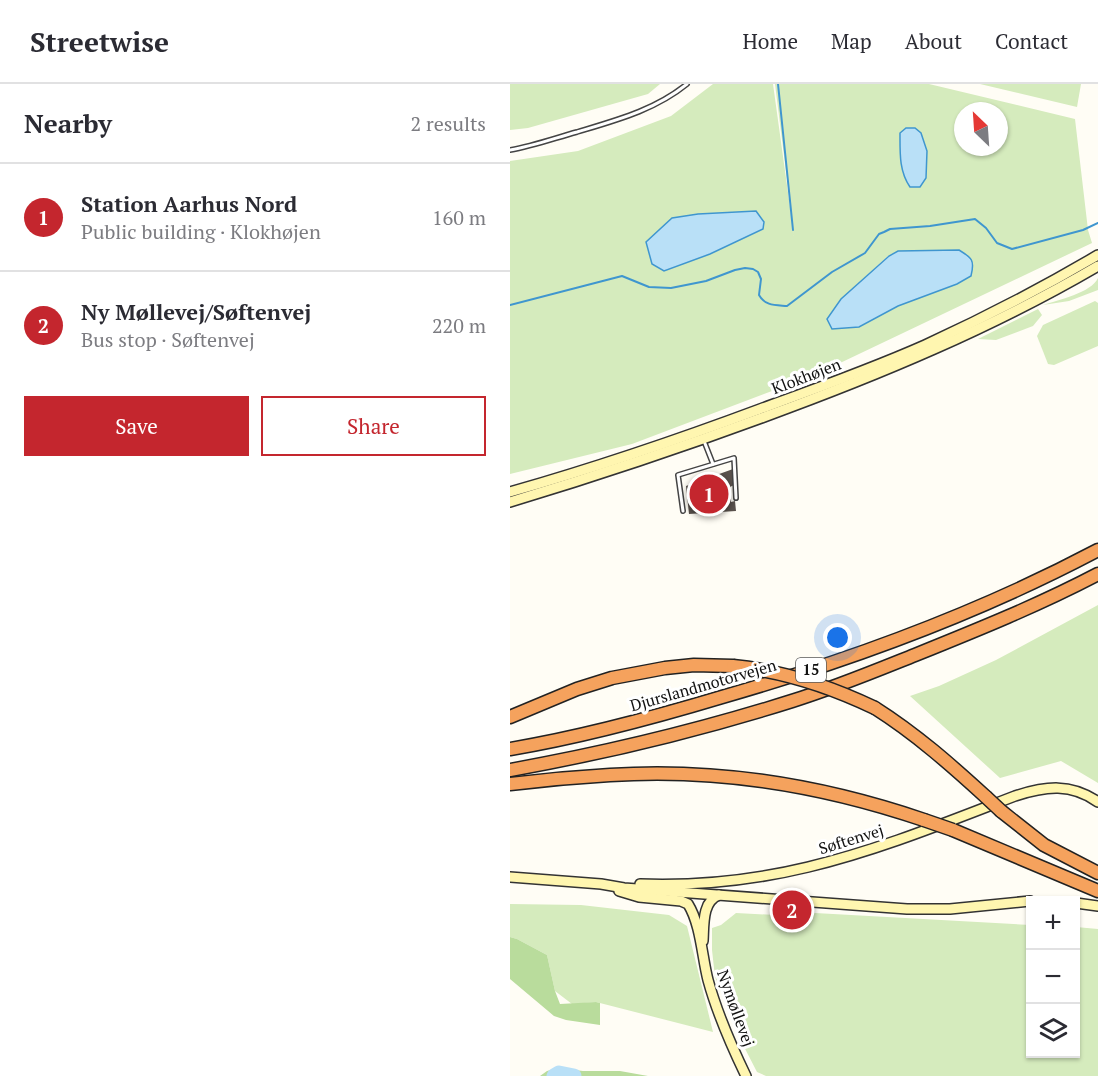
<!DOCTYPE html>
<meta charset="utf-8">
<style>
body{margin:0;font-family:"PT Serif",serif;background:#f2f2f3;color:#2b2b33}
.controls{position:absolute;right:18px;bottom:18px;display:grid;overflow:hidden;border-radius:0px;box-shadow:0 2px 4px #0004}
.controls button{width:54px;height:54px;display:grid;place-items:center;padding:0;border:0;border-bottom:2px solid #e1e1e2;background:#fff;color:#2b2b33;font:30px sans-serif}
.compass{position:absolute;left:444px;top:18px;width:54px;height:54px;border-radius:50%;background:#fff;box-shadow:0 2px 4px #0004;rotate:335deg}
.you{position:absolute;left:328px;top:554px;width:21px;height:21px;margin:-15px;border:4px solid #fff;border-radius:50%;background:#1a73e8;box-shadow:0 0 0 9px #1a73e833}
.badge{display:grid;place-items:center;width:39px;height:39px;border-radius:50%;background:#c4262e;color:#fff;font-size:20px;font-weight:700}
.pin{position:absolute;translate:-50% -50%;border:3px solid #fff;box-shadow:0 2px 6px #0006}
.list{margin:0;padding:0;list-style:none}
h2{display:flex;justify-content:space-between;align-items:center;height:78px;margin:0;padding:0 24px;font-size:26px}
h2 small{font-size:20px;font-weight:400;color:#7c7c81}
.list li{display:grid;grid-template-columns:39px 1fr auto;gap:18px;align-items:center;box-sizing:border-box;height:108px;padding:0 24px;border-top:2px solid #e1e1e2}
.list b{display:block;font-size:22px;white-space:nowrap}
.list p{margin:0;font-size:20px;white-space:nowrap;color:#7c7c81}
.list em{font-size:20px;font-style:normal;color:#7c7c81}
.actions{display:flex;gap:12px;padding:18px 24px}
.actions a{flex:1;padding:14px 0;border:2px solid #c4262e;border-radius:0px;text-align:center;font-size:21px;color:#c4262e}
.actions .main{background:#c4262e;color:#fff}
.icon{flex:none;width:33px;height:33px;fill:none;stroke:currentColor;stroke-width:2;stroke-linecap:round;stroke-linejoin:round}
.map{position:relative;flex:none;width:588px;height:992px;overflow:hidden}
header{display:flex;align-items:center;gap:36px;box-sizing:border-box;height:84px;padding:0 30px;background:#fff;border-bottom:2px solid #e1e1e2}
header strong{font-size:28px}
nav{display:flex;gap:33px;margin-inline-start:auto;font-size:21px}
main{display:flex}
aside{flex:1;background:#fff}
.map>svg:first-child{display:block}
.green{fill:#d5ebbd;fill-rule:evenodd}
.forest{fill:#b9dc9c}
.water{fill:#b9e0f7;stroke:#3f96cf;stroke-width:1.5}
.lines{fill:none;stroke-linecap:round;stroke-linejoin:round}
.stream{stroke:#3f96cf;stroke-width:2}
.river{stroke:#b9e0f7;stroke-width:15}
.building{fill:#5a524d}
.lane-casing{stroke:#444;stroke-width:6}
.secondary-casing{stroke:#333;stroke-width:12}
.highway-casing{stroke:#222;stroke-width:15}
.lane{stroke:#fff;stroke-width:3}
.secondary{stroke:#fff6b0;stroke-width:9}
.highway{stroke:#f5a25d;stroke-width:12}
.highway-bridge-casing{stroke:#222;stroke-width:15;stroke-linecap:butt}
.highway-bridge{stroke:#f5a25d;stroke-width:12}
.labels{text-anchor:middle;stroke-width:6;stroke-linejoin:round;paint-order:stroke}
.shield{fill:#fff;stroke:#585858;stroke-width:1.5}
.shield-label{font-size:15px;font-weight:bold;fill:#111}
.street-label{font-size:16px;fill:#111;stroke:#fff}
</style>
<header>
<strong>Streetwise</strong>
<nav><a>Home</a><a>Map</a><a>About</a><a>Contact</a></nav>
</header>
<main>
<aside>
<h2>Nearby<small>2 results</small></h2>
<ul class="list">
<li><span class="badge">1</span><div><b>Station Aarhus Nord</b><p>Public building · Klokhøjen</p></div><em>160 m</em></li>
<li><span class="badge">2</span><div><b>Ny Møllevej/Søftenvej</b><p>Bus stop · Søftenvej</p></div><em>220 m</em></li>
</ul>
<div class="actions"><a class="main">Save</a><a>Share</a></div>
</aside>
<div class="map">
<svg width="588" height="992" viewBox="0 0 588 992">
<rect width="100%" height="100%" fill="#fffdf5"/>
<!-- green -->
<g class="green">
<path d="M 0,0 L 150,0 L 138,10 L 18,44 L 0,46 Z"/>
<path d="M 203,0 L 263,0 L 284,152 L 265,0 L 419,0 L 565,35 L 578,146 L 582,159 L 307,290 L 122,360 L 0,390 L 0,77 L 68,67 L 161,32 ZM 453,27 L 489,27 L 489,63 L 453,63 ZM 246,127 L 253,145 L 200,170 L 154,186 L 162,134 L 188,130 ZM 378,172 L 447,200 L 388,222 L 349,243 L 317,235 L 331,215 Z"/>
<path d="M 470,0 L 571,0 L 567,23 Z"/>
<path d="M 588,194 L 588,206 L 559,217 L 533,221 C 548,216 581,209 588,194 Z"/>
<path d="M 585,217 L 588,219 L 588,262 L 544,281 L 538,280 L 527,252 L 533,241 Z"/>
<path d="M 528,225 L 532,231 L 523,242 L 486,256 L 468,255 Z"/>
<path d="M 588,521 L 588,699 L 551,677 L 490,694 L 400,612 L 429,602 L 486,576 Z"/>
<path d="M 0,820 L 71,821 L 159,831 L 177,842 L 203,948 L 86,918 L 62,920 L 45,907 L 37,871 L 7,855 L 0,853 Z"/>
<path d="M 226,829 L 284,832 L 305,829 L 520,841 L 520,970 L 566,970 L 566,843 L 588,845 L 588,992 L 256,992 L 247,988 L 230,955 L 205,893 L 202,866 L 202,844 L 211,841 Z"/>
</g>
<!-- forest -->
<g class="forest">
<path d="M 0,853 L 7,855 L 37,871 L 45,907 L 50,920 L 86,918 L 90,919 L 90,941 L 56,936 L 44,932 L 0,895 Z"/>
<path d="M 48,984 L 73,987 L 110,987 L 138,992 L 30,992 L 37,987 Z"/>
</g>
<!-- water -->
<g class="water">
<path d="M 396,44 L 405,44 L 411,49 L 417,67 L 416,94 L 410,103 L 400,103 C 389,87 390,69 390,49 Z"/>
<path d="M 246,127 L 254,138 L 253,145 L 200,170 L 154,187 L 142,180 L 136,158 L 162,134 L 188,130 Z"/>
<path d="M 449,166 C 462,174 465,176 461,192 L 447,200 L 388,222 L 349,243 L 322,245 L 317,235 L 331,215 L 379,172 L 388,167 Z"/>
</g>
<g class="lines">
<!-- stream -->
<g class="stream">
<path d="M 268,0 L 283,146"/>
<path d="M 0,221 L 112,192 L 139,203 L 161,204 L 196,197 L 225,186 L 235,184 L 243,185 L 248,188 L 251,195 L 249,211 C 255,222 265,221 277,222 L 322,188 L 355,169 L 369,150 L 374,148 L 380,145 L 420,142 L 465,135 L 476,144 L 487,159 L 502,165 L 573,146 L 588,139"/>
</g>
<!-- river -->
<path class="river" d="M 44,992 L 49,989 L 64,992"/>
</g>
<!-- building -->
<path class="building" d="M 223,385 L 224,401 L 220,403 L 221,418 L 225,417 L 226,427 L 179,430 L 176,402 Z"/>
<g class="lines">
<defs>
<g id="lane">
<path d="M 0,66 C 23,62 45,54 67,48 C 107,36 145,26 177,0"/>
<path d="M 194,357 L 203,380"/>
<path d="M 173,427 L 168,391 L 224,374 L 226,414"/>
</g>
<g id="secondary">
<path d="M 0,408 C 84,384 167,356 250,325 C 305,305 361,285 415,261 C 474,234 532,204 588,171"/>
<path d="M 0,418 C 86,392 170,364 254,333 C 369,291 482,244 588,182"/>
<path d="M 0,793 L 91,800 L 114,804 L 397,825 L 440,825 L 520,817"/>
<path d="M 130,800 C 185,802 244,796 298,783 C 369,766 437,738 505,712 C 536,702 561,699 588,718"/>
<path d="M 109,807 L 129,813 L 171,817 L 178,820 C 191,841 192,873 198,896 C 207,929 221,961 236,992"/>
<path d="M 566,819 L 588,822"/>
<path d="M 193,857 C 194,841 192,817 209,811"/>
</g>
<g id="highway">
<path d="M 365,624 C 406,650 441,681 476,713"/>
<path d="M 0,633 L 67,605 L 102,594 L 155,584 L 184,581 L 223,582"/>
<path d="M 0,665 C 72,653 142,634 212,613 C 341,576 469,529 588,466"/>
<path d="M 0,686 C 95,669 190,646 282,617 C 324,604 365,587 405,571 C 467,546 529,521 588,490"/>
<path d="M 0,700 C 33,696 66,693 100,691 C 206,684 314,702 414,736"/>
<path d="M 491,727 L 534,761 L 588,789"/>
<path d="M 443,746 L 588,807"/>
</g>
</defs>
<!-- lane casing -->
<use href="#lane" class="lane-casing"/>
<!-- secondary casing -->
<use href="#secondary" class="secondary-casing"/>
<!-- highway casing -->
<use href="#highway" class="highway-casing"/>
<!-- lane -->
<use href="#lane" class="lane"/>
<!-- secondary -->
<use href="#secondary" class="secondary"/>
<!-- highway -->
<use href="#highway" class="highway"/>
<defs>
<g id="highway-bridge">
<path d="M 223,582 C 274,587 319,602 365,624"/>
<path d="M 476,713 L 491,727"/>
<path d="M 414,736 L 443,746"/>
</g>
</defs>
<!-- highway-bridge casing -->
<use href="#highway-bridge" class="highway-bridge-casing"/>
<!-- highway-bridge -->
<use href="#highway-bridge" class="highway-bridge"/>
</g>
<g class="labels">
<!-- shield labels -->
<rect class="shield" x="286" y="574" width="30" height="24" rx="4.5"/>
<g class="shield-label">
<text x="301" y="591">15</text>
</g>
<!-- street labels -->
<g class="street-label">
<text transform="translate(296 292) rotate(-21)" y="6">Klokhøjen</text>
<text transform="translate(193 601) rotate(-16)" y="6">Djurslandmotorvejen</text>
<text transform="translate(341 755) rotate(-17)" y="6">Søftenvej</text>
<text transform="translate(226 924) rotate(70)" y="6">Nymøllevej</text>
</g>
</g>
</svg>
<div class="controls">
<button>+</button>
<button>−</button>
<button><svg class="icon" aria-label="layers" viewBox="0 0 24 24"><path d="M12 4l9 5-9 5-9-5zM3 14l9 5 9-5"/></svg></button>
</div>
<svg class="compass" viewBox="-18 -18 36 36"><path d="M0-13l5 13h-10z" fill="#e53935"/><path d="M0 13l5-13h-10z" fill="#7c7c81"/></svg>
<div class="you"></div>
<div class="pin badge" style="left:199px;top:410px">1</div>
<div class="pin badge" style="left:282px;top:826px">2</div>
</div>
</main>
